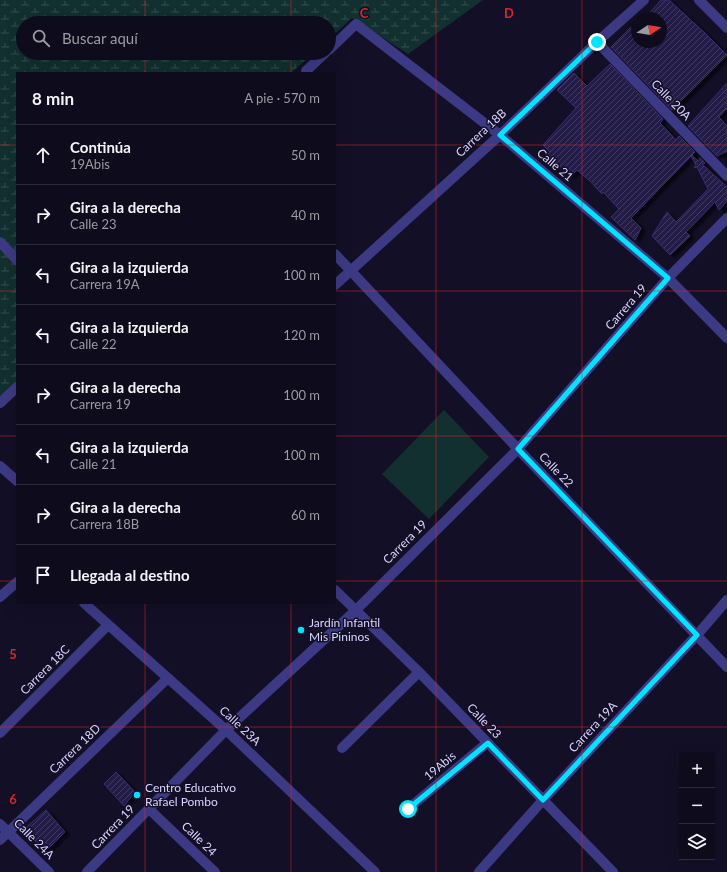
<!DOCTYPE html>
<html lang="es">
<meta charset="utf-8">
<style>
body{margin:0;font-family:Lato,sans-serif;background:#171425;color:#f1f3f6}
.controls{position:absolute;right:12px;bottom:12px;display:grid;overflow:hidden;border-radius:0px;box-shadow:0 4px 16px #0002}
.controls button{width:36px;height:36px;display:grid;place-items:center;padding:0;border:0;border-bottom:1px solid #2e2b3b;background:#0e0b1c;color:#f1f3f6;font:20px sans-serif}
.compass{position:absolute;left:631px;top:12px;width:36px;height:36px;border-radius:50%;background:#0e0b1c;box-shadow:0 4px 16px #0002;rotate:78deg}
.stop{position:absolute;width:12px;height:12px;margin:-9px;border:3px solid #00e5ff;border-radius:50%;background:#fff}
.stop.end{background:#00e5ff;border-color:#fff;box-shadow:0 1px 4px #0008}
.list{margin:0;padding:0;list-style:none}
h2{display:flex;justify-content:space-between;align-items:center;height:52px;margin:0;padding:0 16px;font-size:17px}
h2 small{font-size:13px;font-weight:400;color:#9b9ba3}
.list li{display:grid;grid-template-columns:26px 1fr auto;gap:12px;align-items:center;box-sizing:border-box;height:60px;padding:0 16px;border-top:1px solid #2e2b3b}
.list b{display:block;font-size:15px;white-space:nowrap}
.list p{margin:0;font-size:13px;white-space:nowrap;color:#9b9ba3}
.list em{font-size:13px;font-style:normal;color:#9b9ba3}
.icon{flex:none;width:22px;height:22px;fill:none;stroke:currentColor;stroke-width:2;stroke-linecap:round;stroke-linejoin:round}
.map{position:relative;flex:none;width:727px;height:872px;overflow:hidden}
.search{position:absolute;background:#0e0b1c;box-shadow:0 4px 16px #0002;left:16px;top:16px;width:320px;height:44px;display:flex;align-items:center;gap:10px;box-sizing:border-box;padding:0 14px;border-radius:22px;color:#9b9ba3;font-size:15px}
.panel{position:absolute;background:#0e0b1c;box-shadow:0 4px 16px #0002;left:16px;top:72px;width:320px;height:532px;border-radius:0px}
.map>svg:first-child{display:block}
.grass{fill:#12302f}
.wetland{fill:url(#wetland-marsh)}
.building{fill:url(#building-hatch);stroke:#3b2d73;filter:url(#shadow)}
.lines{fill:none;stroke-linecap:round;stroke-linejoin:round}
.minor{stroke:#3d3a85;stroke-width:10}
.route{stroke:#00e5ff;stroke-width:5}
.grid{fill:none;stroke:#d62828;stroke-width:1;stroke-opacity:0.55}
.poi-dot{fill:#00e5ff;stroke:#130f26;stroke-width:1.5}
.labels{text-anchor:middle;stroke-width:3;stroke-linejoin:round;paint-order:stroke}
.street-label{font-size:12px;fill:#d9d4ff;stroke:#130f26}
.poi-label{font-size:12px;fill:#d9d4ff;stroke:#130f26;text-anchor:start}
.grid-label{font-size:13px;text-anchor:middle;font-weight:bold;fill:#d62828;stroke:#130f26;stroke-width:3;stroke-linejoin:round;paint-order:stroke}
</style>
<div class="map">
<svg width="727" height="872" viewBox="0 0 727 872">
<defs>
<pattern id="wetland-marsh" width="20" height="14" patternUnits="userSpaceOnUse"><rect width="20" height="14" fill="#12302f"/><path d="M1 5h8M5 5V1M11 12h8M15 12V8" fill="none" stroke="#344d4e"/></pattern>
<pattern id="building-hatch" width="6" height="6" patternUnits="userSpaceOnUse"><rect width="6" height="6" fill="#241b47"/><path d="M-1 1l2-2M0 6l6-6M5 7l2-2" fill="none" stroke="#433b63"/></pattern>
<filter id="shadow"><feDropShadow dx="4.5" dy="2.5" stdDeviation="1" flood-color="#0009"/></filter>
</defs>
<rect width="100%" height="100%" fill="#130f26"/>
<!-- grass -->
<path class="grass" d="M 444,410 L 489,457 L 429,519 L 382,474 Z"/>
<!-- wetland -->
<path class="wetland" d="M 0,0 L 483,0 L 408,54 L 352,18 L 329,39 L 329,23 L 23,23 L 23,53 L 313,53 L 291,73 L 17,73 L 17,383 L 0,400 Z"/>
<!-- building -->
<g class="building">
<path d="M 661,0 L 669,0 L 705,33 L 727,55 L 672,110 L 611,47 L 631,27 L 637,33 L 637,42 L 661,42 L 661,18 L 645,18 Z"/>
<path d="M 610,64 L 663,119 L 660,123 L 676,140 L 679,136 L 695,152 L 691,156 L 692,155 L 698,161 L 700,158 L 705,163 L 702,164 L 727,187 L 727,201 L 719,210 L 715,202 L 686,232 L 690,236 L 670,255 L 652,236 L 667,212 L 676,222 L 708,189 L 697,167 L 694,168 L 696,165 L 691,156 L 631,218 L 641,228 L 635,240 L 611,217 L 619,209 L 603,192 L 602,194 L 589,180 L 577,170 L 571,176 L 547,155 L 550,152 L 543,145 L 576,108 L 557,90 L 574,73 L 587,86 Z"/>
<path d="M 727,83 L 727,108 L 719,117 L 727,126 L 727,151 L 717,156 L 688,126 Z"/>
<path d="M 116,772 L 135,792 L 124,806 L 104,784 Z"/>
<path d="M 46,810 L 65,832 L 47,850 L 22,831 Z"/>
</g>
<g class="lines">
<!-- minor -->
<g class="minor">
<path d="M 699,0 L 727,28"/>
<path d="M 597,42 L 727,176"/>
<path d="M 329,50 L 356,24 L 500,135 L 668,278 L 727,338"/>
<path d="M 306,71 L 325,53"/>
<path d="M 0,242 L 17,260"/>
<path d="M 335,254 L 518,449 L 727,667"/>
<path d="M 335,285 L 500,135 L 597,42 L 644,0"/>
<path d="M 0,403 L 17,387"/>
<path d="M 0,466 L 17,481"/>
<path d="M 335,590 L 419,672 L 613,872"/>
<path d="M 0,597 L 17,582"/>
<path d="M 84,603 L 226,730 L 375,872"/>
<path d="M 0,733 L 108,625"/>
<path d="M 342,748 L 419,672"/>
<path d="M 149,809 L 215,872"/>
<path d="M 408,809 L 487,743"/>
<path d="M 0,824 L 49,872"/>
<path d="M 0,840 L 168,678"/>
<path d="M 87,872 L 226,730 L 355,611 L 518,449 L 668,278 L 727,218"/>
<path d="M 479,872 L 543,800 L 697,635 L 727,600"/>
</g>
</g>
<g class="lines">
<!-- route -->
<path class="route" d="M 408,809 L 488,743 L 543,800 L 697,635 L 518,449 L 668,278 L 500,135 L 597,42"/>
</g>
<!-- grid -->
<path class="grid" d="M 145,0 L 145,23M 291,0 L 291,23M 436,0 L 436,872M 582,0 L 582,872M 145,53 L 145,73M 291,53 L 291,73M 0,145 L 17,145M 335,145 L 727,145M 0,291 L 17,291M 335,291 L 727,291M 0,436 L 17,436M 335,436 L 727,436M 0,581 L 17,581M 335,581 L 727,581M 145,603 L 145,872M 291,603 L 291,872M 0,727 L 727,727"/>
<!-- markers -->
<g class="poi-dot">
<circle cx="301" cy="630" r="4"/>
<circle cx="137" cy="795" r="4"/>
</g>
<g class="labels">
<!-- street labels -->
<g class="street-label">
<text transform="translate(671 100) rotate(46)" y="4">Calle 20A</text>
<text transform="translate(481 133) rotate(-43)" y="4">Carrera 18B</text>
<text transform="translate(555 165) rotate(40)" y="4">Calle 21</text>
<text transform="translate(626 307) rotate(-49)" y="4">Carrera 19</text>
<text transform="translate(556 470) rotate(46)" y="4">Calle 22</text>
<text transform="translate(405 542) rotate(-45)" y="4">Carrera 19</text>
<text transform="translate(45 670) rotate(-45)" y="4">Carrera 18C</text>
<text transform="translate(484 721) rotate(46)" y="4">Calle 23</text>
<text transform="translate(240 726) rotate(43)" y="4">Calle 23A</text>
<text transform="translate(593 727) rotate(-47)" y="4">Carrera 19A</text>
<text transform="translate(75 749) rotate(-44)" y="4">Carrera 18D</text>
<text transform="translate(440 766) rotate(-40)" y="4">19Abis</text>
<text transform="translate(113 827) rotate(-46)" y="4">Carrera 19</text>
<text transform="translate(34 839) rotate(45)" y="4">Calle 24A</text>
<text transform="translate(199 839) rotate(44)" y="4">Calle 24</text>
</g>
<!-- poi labels -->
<g class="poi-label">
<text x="309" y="627">Jardín Infantil<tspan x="309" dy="14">Mis Pininos</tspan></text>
<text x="145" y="792">Centro Educativo<tspan x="145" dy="14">Rafael Pombo</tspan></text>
</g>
</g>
<g class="grid-label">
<text x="364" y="18">C</text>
<text x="509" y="18">D</text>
<text x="13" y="659">5</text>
<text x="13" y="804">6</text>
</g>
</svg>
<div class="controls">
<button>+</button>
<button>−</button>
<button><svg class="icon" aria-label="layers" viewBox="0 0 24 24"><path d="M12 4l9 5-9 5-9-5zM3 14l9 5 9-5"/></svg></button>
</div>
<svg class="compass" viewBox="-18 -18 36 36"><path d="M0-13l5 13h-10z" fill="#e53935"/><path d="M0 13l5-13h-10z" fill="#9b9ba3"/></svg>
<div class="stop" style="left:408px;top:809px"></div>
<div class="stop end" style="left:597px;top:42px"></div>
<div class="search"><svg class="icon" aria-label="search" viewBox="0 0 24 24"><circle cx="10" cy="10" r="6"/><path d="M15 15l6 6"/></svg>Buscar aquí</div>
<section class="panel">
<h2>8 min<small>A pie · 570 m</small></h2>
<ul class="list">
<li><svg class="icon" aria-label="ahead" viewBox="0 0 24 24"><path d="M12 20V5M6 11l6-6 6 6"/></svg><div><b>Continúa</b><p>19Abis</p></div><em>50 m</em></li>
<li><svg class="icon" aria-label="right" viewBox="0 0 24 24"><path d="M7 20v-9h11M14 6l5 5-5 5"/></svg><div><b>Gira a la derecha</b><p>Calle 23</p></div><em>40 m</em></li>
<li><svg class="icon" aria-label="left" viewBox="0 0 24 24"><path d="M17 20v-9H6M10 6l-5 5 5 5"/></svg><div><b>Gira a la izquierda</b><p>Carrera 19A</p></div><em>100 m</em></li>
<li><svg class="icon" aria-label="left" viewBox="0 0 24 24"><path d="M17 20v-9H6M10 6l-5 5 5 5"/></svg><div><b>Gira a la izquierda</b><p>Calle 22</p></div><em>120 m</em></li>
<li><svg class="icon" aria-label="right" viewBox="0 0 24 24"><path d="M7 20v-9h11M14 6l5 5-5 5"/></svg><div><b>Gira a la derecha</b><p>Carrera 19</p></div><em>100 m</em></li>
<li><svg class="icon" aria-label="left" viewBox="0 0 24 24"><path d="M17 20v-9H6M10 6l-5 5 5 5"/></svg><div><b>Gira a la izquierda</b><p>Calle 21</p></div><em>100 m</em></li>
<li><svg class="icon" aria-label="right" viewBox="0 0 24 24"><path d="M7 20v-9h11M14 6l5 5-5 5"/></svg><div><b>Gira a la derecha</b><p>Carrera 18B</p></div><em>60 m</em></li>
<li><svg class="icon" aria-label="arrive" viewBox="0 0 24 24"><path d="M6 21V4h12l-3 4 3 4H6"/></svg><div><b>Llegada al destino</b></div></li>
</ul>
</section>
</div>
